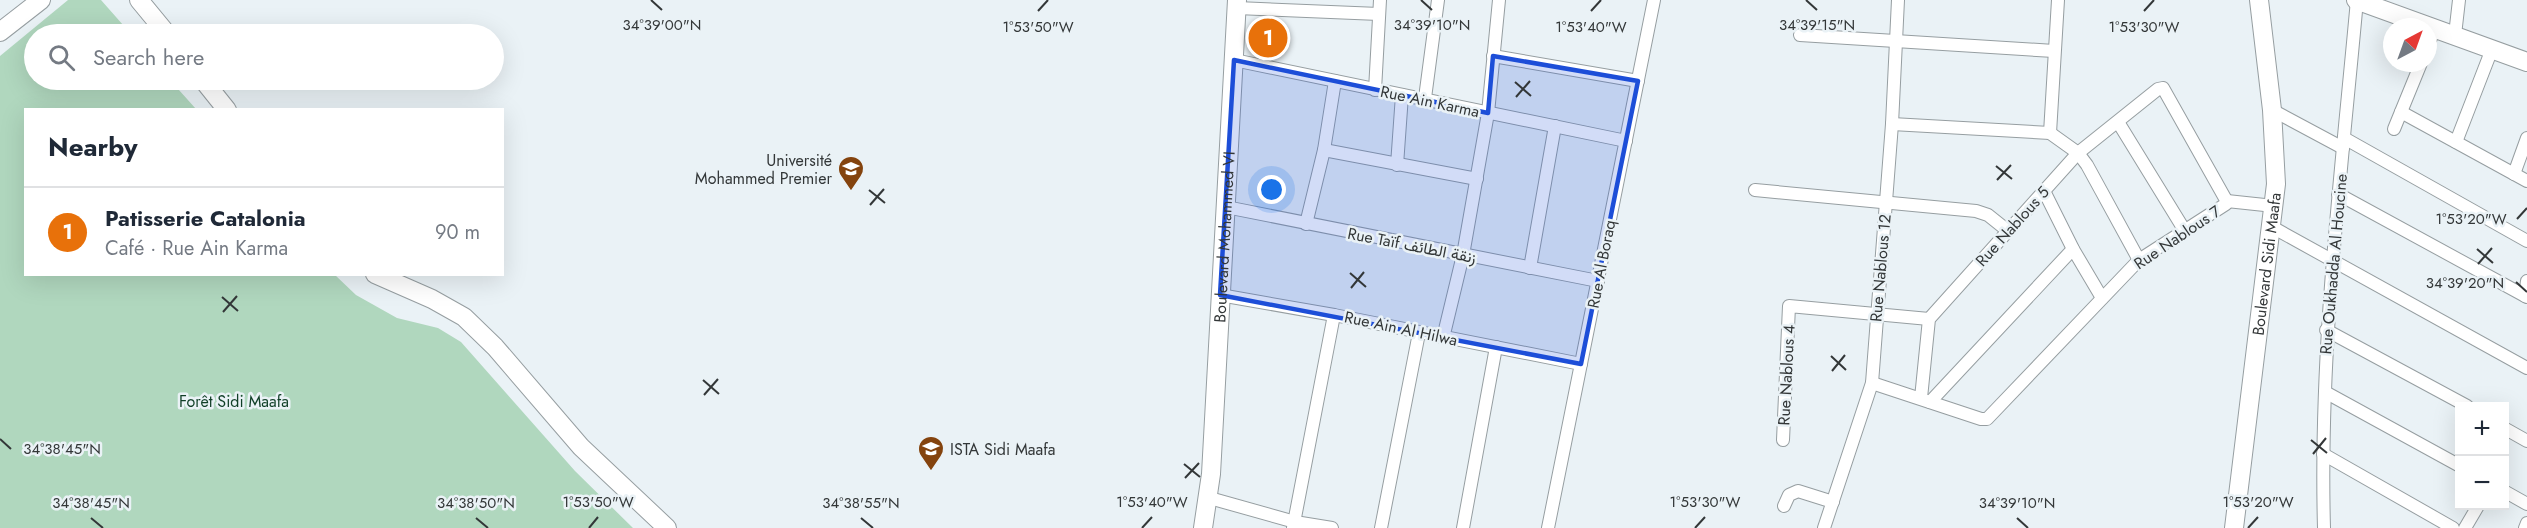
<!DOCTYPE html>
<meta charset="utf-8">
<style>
body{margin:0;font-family:Jost,Vazirmatn,sans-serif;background:#f2f2f3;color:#1f2937}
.controls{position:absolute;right:18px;bottom:18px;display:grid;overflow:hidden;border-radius:0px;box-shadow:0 6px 24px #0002}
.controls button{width:54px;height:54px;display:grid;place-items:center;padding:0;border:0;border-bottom:2px solid #e0e1e3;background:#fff;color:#1f2937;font:30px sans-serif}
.compass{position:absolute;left:2383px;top:18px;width:54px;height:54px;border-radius:50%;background:#fff;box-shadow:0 6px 24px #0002;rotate:41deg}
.you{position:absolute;left:1272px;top:190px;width:21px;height:21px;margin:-15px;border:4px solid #fff;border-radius:50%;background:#1a73e8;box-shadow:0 0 0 9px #1a73e833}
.badge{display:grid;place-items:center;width:39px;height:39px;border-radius:50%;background:#0f766e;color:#fff;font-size:20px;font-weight:700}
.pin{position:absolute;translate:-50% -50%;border:3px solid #fff;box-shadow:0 2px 6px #0006}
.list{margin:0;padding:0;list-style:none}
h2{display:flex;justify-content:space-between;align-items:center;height:78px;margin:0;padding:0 24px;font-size:26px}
h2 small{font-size:20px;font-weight:400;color:#747a83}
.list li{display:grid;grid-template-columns:39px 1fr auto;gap:18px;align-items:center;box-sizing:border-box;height:90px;padding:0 24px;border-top:2px solid #e0e1e3}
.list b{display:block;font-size:22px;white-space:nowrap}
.list p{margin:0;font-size:20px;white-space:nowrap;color:#747a83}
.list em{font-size:20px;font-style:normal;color:#747a83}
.icon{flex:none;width:33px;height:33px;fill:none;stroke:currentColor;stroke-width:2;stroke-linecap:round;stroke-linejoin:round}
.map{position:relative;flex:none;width:2527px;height:528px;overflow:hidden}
.search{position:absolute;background:#fff;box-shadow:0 6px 24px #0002;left:24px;top:24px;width:480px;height:66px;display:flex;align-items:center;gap:15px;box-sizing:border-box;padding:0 21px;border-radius:33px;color:#747a83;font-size:22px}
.panel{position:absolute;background:#fff;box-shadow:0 6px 24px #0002;left:24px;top:108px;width:480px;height:168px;border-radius:0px}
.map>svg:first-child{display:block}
.green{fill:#b0d7be}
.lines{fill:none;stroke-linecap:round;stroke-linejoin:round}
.street-casing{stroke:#969ea1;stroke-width:14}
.secondary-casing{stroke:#969ea1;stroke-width:20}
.street{stroke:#fff;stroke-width:12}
.secondary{stroke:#fff;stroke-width:18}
.marked{fill:#1d4ed8;fill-opacity:0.2;stroke:#1d4ed8;stroke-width:4.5;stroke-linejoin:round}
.ticks{fill:none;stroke:#333738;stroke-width:2}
.labels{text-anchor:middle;stroke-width:5;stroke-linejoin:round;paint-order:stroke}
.street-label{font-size:16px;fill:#333738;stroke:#eaf2f6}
.poi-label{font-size:16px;fill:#333738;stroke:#eaf2f6;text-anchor:end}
.park-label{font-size:16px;fill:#103f27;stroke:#eaf2f6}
.ticks-label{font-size:15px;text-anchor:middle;fill:#333738;stroke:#eaf2f6;stroke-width:5;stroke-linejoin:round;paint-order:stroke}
</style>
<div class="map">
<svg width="2527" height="528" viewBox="0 0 2527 528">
<rect width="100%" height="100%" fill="#eaf2f6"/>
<!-- green -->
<path class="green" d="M 68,0 L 101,0 L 131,34 L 34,34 L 34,80 L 170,80 L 196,109 L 26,110 L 26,274 L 335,275 L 356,295 L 397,318 L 438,328 L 461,342 L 575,471 L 633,528 L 0,528 L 0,56 Z"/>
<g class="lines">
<defs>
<g id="street">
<path d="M 1237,8 L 1379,14"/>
<path d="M 1800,35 L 2054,51"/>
<path d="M 2455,35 L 2459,0"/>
<path d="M 2428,45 L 2435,28"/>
<path d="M 1493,56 L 1638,81"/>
<path d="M 1234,60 L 1626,141"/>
<path d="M 1375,90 L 1380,0"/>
<path d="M 1425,98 L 1438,0"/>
<path d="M 2272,110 L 2343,148"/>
<path d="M 2401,112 L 2527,181"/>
<path d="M 2118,122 L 2185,231"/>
<path d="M 1892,124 L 2050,133 L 2078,153 L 2087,165 L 2139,260"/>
<path d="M 2394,129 L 2421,63"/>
<path d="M 2050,133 L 2058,0"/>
<path d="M 2344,138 L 2527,241"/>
<path d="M 2456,142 L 2492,49"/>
<path d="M 1324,150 L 1477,179"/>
<path d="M 1397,165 L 1402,95"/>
<path d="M 2514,174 L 2527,138"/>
<path d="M 1755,190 L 1976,211 L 1988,215 L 2008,231"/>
<path d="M 2044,191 L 2073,249 L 2102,298"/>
<path d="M 2338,194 L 2527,297"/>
<path d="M 2227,201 L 2274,206"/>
<path d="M 1226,207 L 1598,281"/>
<path d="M 1306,224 L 1324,150 L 1335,81"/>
<path d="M 2272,227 L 2527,368"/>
<path d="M 1530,268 L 1555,126"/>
<path d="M 1220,295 L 1334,315 L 1581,364"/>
<path d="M 2525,296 L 2527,281"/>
<path d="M 2326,330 L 2467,406"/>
<path d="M 1443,338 L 1463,255 L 1488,113 L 1499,0"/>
<path d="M 1872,383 L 1981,419 L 1987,419 L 2139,260 L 2226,204 L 2226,200 L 2163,88 L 2158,89 L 2078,153 L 1929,319 L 1921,398"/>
<path d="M 2325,392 L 2460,466"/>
<path d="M 1930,402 L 2073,249"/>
<path d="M 2504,428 L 2527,441"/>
<path d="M 1783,440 L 1789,306 L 1929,319"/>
<path d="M 2323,454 L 2453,528"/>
<path d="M 2504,491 L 2527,504"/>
<path d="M 1206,497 L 1295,522 L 1332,528"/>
<path d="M 1784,506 L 1789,495 L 1798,491 L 1833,502"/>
<path d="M 1293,528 L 1334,315"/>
<path d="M 1381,528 L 1419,333"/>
<path d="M 1463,528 L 1496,347"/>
<path d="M 1548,528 L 1654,0"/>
<path d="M 1824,528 L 1872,383 L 1892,124 L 1898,0"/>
<path d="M 2324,528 C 2319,351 2341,176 2357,0"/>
<path d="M 2465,528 L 2478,506"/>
<path d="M 2525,528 L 2527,523"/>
</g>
<g id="secondary">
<path d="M 139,0 L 167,34"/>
<path d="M 2356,0 L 2527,62"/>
<path d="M 0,32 L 41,0"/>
<path d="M 203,80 L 227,110"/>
<path d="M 375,274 L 432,299 L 464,317 L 495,347 L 581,447 L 667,528"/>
<path id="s1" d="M 1203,528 L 1211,474 L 1237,0"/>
<path id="s2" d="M 2234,528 L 2276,184 L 2272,110 L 2259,0"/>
</g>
</defs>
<!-- street casing -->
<use href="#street" class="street-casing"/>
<!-- secondary casing -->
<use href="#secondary" class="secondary-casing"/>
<!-- street -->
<use href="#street" class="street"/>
<!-- secondary -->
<use href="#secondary" class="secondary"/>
</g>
<!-- marked area -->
<path class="marked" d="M 1493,56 L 1638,81 L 1581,364 L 1220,295 L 1234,60 L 1488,113 Z"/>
<!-- ticks -->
<path class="ticks" d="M 651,0 L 662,10M 1421,0 L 1432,10M 1806,0 L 1817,10M 1038,11 L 1048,0M 1591,11 L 1601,0M 2144,11 L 2154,0M 1515,82 L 1531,96M 1516,97 L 1530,81M 1996,166 L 2012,179M 1997,180 L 2011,165M 869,190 L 885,203M 870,205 L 884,189M 2517,219 L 2527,208M 2477,249 L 2493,263M 2478,264 L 2492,248M 1350,273 L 1366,287M 2516,282 L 2527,292M 1351,288 L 1364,272M 222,297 L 238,311M 223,312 L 237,296M 1831,356 L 1846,370M 1832,371 L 1845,355M 703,380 L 719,394M 704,395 L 718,379M 0,439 L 11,449M 2311,440 L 2327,453M 2313,454 L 2326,438M 1184,464 L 1200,477M 1185,478 L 1199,463M 91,518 L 103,528M 476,518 L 488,528M 861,518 L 873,528M 2017,518 L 2028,528M 589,528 L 598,517M 1142,528 L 1152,517M 1695,528 L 1705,517M 2248,528 L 2258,517"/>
<!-- icons -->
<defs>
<symbol id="university-pin" viewBox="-11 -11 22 30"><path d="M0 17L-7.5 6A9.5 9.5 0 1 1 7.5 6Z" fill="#84430d" stroke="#eaf2f6"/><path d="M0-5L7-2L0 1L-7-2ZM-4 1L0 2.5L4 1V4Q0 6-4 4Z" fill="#fff"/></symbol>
</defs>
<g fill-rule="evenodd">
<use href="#university-pin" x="836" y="154" width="30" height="40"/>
<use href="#university-pin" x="916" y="434" width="30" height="40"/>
</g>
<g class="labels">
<!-- street labels -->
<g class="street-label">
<text transform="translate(1430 101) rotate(12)" y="6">Rue Ain Karma</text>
<text transform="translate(2012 226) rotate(-48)" y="6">Rue Nablous 5</text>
<text dy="6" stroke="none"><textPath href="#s1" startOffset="292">Boulevard Mohammed VI</textPath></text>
<text transform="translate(2177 237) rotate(-34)" y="6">Rue Nablous 7</text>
<text transform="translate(1412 245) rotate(11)" y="6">Rue Taïf زنقة الطائف</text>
<text transform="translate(1601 264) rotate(-79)" y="6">Rue Al Boraq</text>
<text dy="6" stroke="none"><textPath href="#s2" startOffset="266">Boulevard Sidi Maafa</textPath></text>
<text transform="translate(2333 264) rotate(-85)" y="6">Rue Oukhadda Al Houcine</text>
<text transform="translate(1880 268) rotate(-85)" y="6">Rue Nablous 12</text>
<text transform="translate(1401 328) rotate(12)" y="6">Rue Ain Al Hilwa</text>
<text transform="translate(1786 375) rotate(-87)" y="6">Rue Nablous 4</text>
</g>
<!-- poi labels -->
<g class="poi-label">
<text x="832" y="166">Université<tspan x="832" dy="18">Mohammed Premier</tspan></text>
<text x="950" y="455" text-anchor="start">ISTA Sidi Maafa</text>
</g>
<!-- park labels -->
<g class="park-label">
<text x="234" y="407">Forêt Sidi Maafa</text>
</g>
</g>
<g class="ticks-label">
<text x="662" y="30">34°39'00"N</text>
<text x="1432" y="30">34°39'10"N</text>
<text x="1817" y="30">34°39'15"N</text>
<text x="1038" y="32">1°53'50"W</text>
<text x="2144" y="32">1°53'30"W</text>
<text x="1591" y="32">1°53'40"W</text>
<text x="2471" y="224">1°53'20"W</text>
<text x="2465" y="288">34°39'20"N</text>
<text x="62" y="454">34°38'45"N</text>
<text x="598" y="507">1°53'50"W</text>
<text x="1152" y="507">1°53'40"W</text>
<text x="1705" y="507">1°53'30"W</text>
<text x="2258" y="507">1°53'20"W</text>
<text x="91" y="508">34°38'45"N</text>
<text x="476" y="508">34°38'50"N</text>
<text x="861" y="508">34°38'55"N</text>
<text x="2017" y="508">34°39'10"N</text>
</g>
</svg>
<div class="controls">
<button>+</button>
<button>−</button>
</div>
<svg class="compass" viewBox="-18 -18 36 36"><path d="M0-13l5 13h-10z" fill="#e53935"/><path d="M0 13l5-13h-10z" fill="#747a83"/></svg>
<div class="you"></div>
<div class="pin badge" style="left:1268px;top:38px;background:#e8710a">1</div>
<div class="search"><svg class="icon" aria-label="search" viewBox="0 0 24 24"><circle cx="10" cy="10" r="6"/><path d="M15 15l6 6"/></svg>Search here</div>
<section class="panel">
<h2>Nearby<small></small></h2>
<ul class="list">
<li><span class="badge" style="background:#e8710a">1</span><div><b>Patisserie Catalonia</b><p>Café · Rue Ain Karma</p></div><em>90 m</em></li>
</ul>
</section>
</div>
